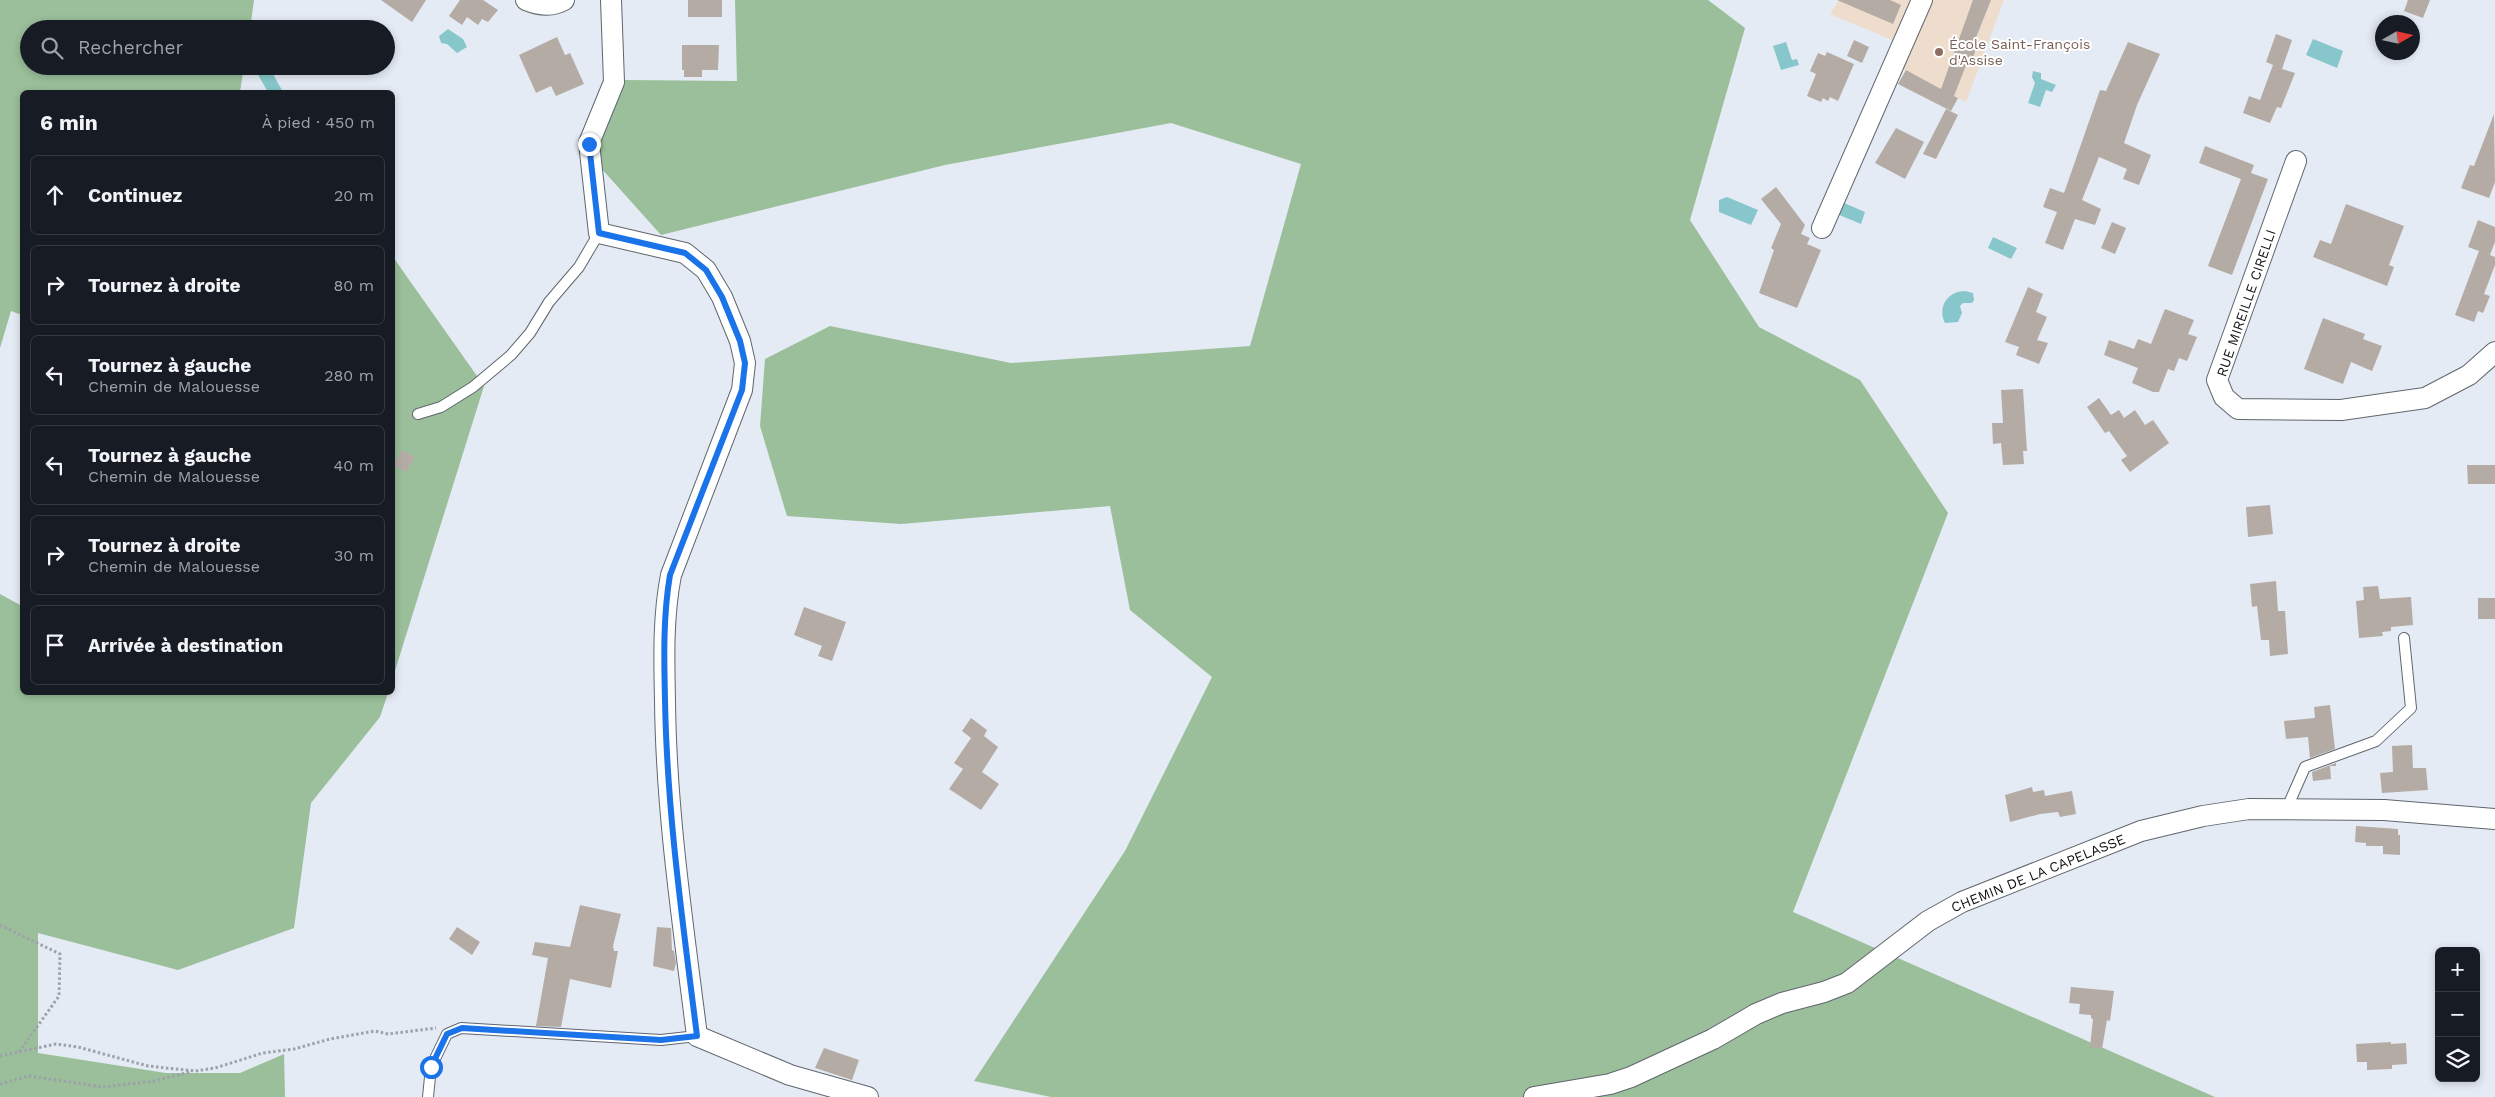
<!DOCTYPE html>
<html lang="fr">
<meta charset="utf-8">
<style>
body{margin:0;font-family:"Work Sans",sans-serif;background:#242831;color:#f1f3f6}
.controls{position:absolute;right:15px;bottom:15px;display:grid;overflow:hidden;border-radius:8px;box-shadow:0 2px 8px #0003}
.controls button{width:45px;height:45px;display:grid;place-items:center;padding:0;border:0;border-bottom:1px solid #363941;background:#171b24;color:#f1f3f6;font:25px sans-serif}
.compass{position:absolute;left:2375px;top:15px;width:45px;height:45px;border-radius:50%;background:#171b24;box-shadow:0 2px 8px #0003;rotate:81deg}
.stop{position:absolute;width:15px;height:15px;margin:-11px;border:4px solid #1a73e8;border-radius:50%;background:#fff}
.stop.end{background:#1a73e8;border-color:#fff;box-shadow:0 1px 5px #0008}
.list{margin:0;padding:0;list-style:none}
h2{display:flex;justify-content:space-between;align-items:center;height:65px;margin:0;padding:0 20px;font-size:21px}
h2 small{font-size:16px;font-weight:400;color:#9ea1a6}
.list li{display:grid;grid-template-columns:32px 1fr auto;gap:15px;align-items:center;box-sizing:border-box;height:80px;margin:0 10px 10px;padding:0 10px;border:1px solid #363941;border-radius:8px}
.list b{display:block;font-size:19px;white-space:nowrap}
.list p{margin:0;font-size:16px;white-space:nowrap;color:#9ea1a6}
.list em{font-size:16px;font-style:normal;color:#9ea1a6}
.icon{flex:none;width:28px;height:28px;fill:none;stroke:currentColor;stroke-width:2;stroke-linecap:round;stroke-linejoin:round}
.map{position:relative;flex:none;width:2495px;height:1097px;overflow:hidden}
.search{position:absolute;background:#171b24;box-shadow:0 2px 8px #0003;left:20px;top:20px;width:375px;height:55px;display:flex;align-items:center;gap:12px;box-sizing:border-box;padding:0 18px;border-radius:28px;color:#9ea1a6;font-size:19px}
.panel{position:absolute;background:#171b24;box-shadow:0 2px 8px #0003;left:20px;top:90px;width:375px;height:605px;border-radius:8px}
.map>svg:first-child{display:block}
.education{fill:#edc}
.forest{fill:#9abf9a}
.water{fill:#87c7cb}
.building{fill:#b4aca4}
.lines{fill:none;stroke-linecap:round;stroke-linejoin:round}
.service-casing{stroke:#60666e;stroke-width:12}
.minor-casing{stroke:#60666e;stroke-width:22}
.path{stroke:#9da2a9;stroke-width:3;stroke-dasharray:2.5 2.5;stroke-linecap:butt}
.service{stroke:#fff;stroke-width:10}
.minor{stroke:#fff;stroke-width:20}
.route{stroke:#1a73e8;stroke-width:6}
.education-dot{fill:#8d6e63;stroke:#fff;stroke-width:2}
.labels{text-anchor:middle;stroke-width:4;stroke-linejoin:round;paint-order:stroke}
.education-label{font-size:14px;fill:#785e54;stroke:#fff;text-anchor:start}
.street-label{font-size:14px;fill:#0d0f12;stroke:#fff}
</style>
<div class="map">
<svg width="2495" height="1097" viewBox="0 0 2495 1097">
<rect width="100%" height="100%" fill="#e4ebf4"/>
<!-- education -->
<path class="education" d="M 1839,0 L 2004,0 L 1966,102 L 1890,62 L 1899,43 L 1830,14 Z"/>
<!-- forest -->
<g class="forest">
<path d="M 0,0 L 254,0 L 250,29 L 29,29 L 29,66 L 244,66 L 240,92 L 22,92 L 22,315 L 11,311 L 0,348 Z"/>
<path d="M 735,0 L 1708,0 L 1745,28 L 1690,220 L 1759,327 L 1860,380 L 1948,513 L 1793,912 L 2215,1097 L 1051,1097 L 974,1081 L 1125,851 L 1212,677 L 1130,610 L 1110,506 L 901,524 L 787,516 L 760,426 L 765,359 L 830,326 L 1011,363 L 1250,346 L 1301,164 L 1171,123 L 945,165 L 661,235 L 592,158 L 625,80 L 737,81 Z"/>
<path d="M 393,257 L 484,386 L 393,677 Z"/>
<path d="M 0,594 L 22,606 L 22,692 L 388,693 L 380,717 L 311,803 L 294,928 L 178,970 L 38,933 L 38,1053 L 166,1073 L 240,1073 L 284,1054 L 285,1097 L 0,1097 Z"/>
</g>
<!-- water -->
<g class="water">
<path d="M 448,29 L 463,39 L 467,47 L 457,53 L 447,44 L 441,43 L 439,36 Z"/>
<path d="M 2313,39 L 2343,51 L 2337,68 L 2306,55 Z"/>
<path d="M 1786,42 L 1792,60 L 1797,59 L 1799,65 L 1781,70 L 1773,46 Z"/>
<path d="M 269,67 L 283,92 L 268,92 L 257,73 Z"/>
<path d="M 2033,71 L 2041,73 L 2041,79 L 2056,85 L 2052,92 L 2046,90 L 2040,107 L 2028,103 L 2035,83 L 2032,77 Z"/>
<path d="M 1727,197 L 1758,210 L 1751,225 L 1719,212 L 1719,200 Z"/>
<path d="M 1837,200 L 1865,212 L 1861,224 L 1832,212 Z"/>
<path d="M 1993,237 L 2017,248 L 2011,259 L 1988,248 Z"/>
<path d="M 1965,291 L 1973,293 L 1974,300 L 1972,303 L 1963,303 L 1960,306 L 1962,313 L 1958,322 L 1945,323 C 1937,307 1948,291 1965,291 Z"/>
</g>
<!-- building -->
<g class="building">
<path d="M 381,0 L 426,0 L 412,22 Z"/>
<path d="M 460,0 L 483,0 L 498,10 L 488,22 L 482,19 L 478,25 L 467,17 L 462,25 L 449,16 Z"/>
<rect x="688" y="0" width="34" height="17"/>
<path d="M 1837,0 L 1890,0 L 1901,5 L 1893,24 Z"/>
<path d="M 1973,0 L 1991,0 L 1975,40 L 1979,41 L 1973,57 L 1970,55 L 1954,96 L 1958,98 L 1951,111 L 1898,84 L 1906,70 L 1941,89 Z"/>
<path d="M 2408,0 L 2430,0 L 2423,18 L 2404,11 Z"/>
<path d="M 2276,34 L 2292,40 L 2282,69 L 2295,73 L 2281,108 L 2277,107 L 2270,123 L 2243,113 L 2249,96 L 2260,100 L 2273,65 L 2278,67 L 2266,62 Z"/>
<path d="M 557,37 L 565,55 L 570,53 L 584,84 L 556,96 L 551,86 L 536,93 L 519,55 Z"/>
<path d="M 1854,40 L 1869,47 L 1862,63 L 1847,56 Z"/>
<path d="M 2128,42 L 2160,54 L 2137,105 L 2124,143 L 2151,155 L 2139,185 L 2123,179 L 2127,169 L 2099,157 L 2082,200 L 2101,209 L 2095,225 L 2075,219 L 2063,250 L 2045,243 L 2057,212 L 2043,207 L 2050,188 L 2064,193 L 2100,90 L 2106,91 Z"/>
<path d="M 682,45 L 719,45 L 718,70 L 702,70 L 702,77 L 684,77 L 684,70 L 682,70 Z"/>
<path d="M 1827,52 L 1854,64 L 1838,101 L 1830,97 L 1828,101 L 1823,98 L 1821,102 L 1807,96 L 1816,74 L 1810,71 L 1818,53 L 1825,56 Z"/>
<path d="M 1946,109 L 1958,115 L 1936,159 L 1923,154 Z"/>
<path d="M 2494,114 L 2495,182 L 2489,198 L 2461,188 L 2470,165 L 2474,166 Z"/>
<path d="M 1896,128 L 1924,142 L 1905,179 L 1875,163 Z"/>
<path d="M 2205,146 L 2254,165 L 2251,173 L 2268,179 L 2232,275 L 2208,266 L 2241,179 L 2199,163 Z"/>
<path d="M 1776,187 L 1805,225 L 1801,234 L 1810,238 L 1807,244 L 1821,250 L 1797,308 L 1759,293 L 1774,250 L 1771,248 L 1781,224 L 1761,199 Z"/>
<path d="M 2346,204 L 2404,226 L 2389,265 L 2394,267 L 2387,286 L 2313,257 L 2320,240 L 2331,244 Z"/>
<path d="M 2478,220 L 2495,227 L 2495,242 L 2490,255 L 2495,257 L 2495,265 L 2484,294 L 2490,296 L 2483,313 L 2478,311 L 2474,322 L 2455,315 L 2479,251 L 2468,247 Z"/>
<path d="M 2112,222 L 2126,228 L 2115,254 L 2101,248 Z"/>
<path d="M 2028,287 L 2043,294 L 2036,312 L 2047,317 L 2037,340 L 2048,343 L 2039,364 L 2016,355 L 2019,347 L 2005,342 Z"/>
<path d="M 2165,309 L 2194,320 L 2188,334 L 2197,337 L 2187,361 L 2179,358 L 2174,371 L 2168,369 L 2159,392 L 2153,392 L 2132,383 L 2138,368 L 2104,355 L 2109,340 L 2134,349 L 2138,339 L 2151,344 Z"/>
<path d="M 2323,318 L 2365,334 L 2363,339 L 2382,346 L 2372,371 L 2351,362 L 2343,384 L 2304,369 Z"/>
<path d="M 2023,389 L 2027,451 L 2023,451 L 2024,464 L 2003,465 L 2001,443 L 1993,444 L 1992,423 L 2003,423 L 2001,390 Z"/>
<path d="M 2099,398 L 2111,415 L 2119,410 L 2124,418 L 2135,410 L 2145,425 L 2153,420 L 2169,443 L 2130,472 L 2121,460 L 2127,456 L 2109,431 L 2105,433 L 2087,407 Z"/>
<path d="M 402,450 L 415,457 L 406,472 L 394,465 Z"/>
<path d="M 2467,465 L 2495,465 L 2495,484 L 2468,484 Z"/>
<path d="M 2270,505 L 2273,534 L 2248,537 L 2246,507 Z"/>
<path d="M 2276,581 L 2278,611 L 2285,611 L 2288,654 L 2270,656 L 2269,640 L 2261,640 L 2257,606 L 2252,607 L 2250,584 Z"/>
<path d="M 2378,586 L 2380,599 L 2411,597 L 2413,625 L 2391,627 L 2391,631 L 2382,632 L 2383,636 L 2359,638 L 2356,601 L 2364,600 L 2363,587 Z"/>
<rect x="2478" y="598" width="17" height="21"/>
<path d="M 804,607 L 846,622 L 832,661 L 818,656 L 822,646 L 794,635 Z"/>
<path d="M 2330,705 L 2335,749 L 2310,758 L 2308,737 L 2286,739 L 2284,721 L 2315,718 L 2314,707 Z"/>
<path d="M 971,718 L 987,730 L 984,736 L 998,747 L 982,772 L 999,784 L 981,810 L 949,789 L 963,769 L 954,763 L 971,738 L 962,731 Z"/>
<path d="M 2412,745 L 2413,768 L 2426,768 L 2428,790 L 2382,793 L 2380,773 L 2393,772 L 2392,746 Z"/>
<path d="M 2336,763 L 2336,766 L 2330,766 L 2331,779 L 2313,781 L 2312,772 Z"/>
<path d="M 2032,787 L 2033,792 L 2044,790 L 2045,796 L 2072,791 L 2076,814 L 2060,817 L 2058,812 L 2040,814 L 2010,822 L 2005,795 Z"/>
<path d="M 2356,826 L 2398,829 L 2398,835 L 2400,835 L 2400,855 L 2383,854 L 2383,846 L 2366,846 L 2366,843 L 2355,842 Z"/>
<path d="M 580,905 L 621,914 L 613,946 L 614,951 L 618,951 L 611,988 L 570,979 L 561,1027 L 536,1026 L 548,958 L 532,955 L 535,942 L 570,947 Z"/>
<path d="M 457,927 L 480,942 L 472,955 L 449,939 Z"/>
<path d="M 657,927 L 671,928 L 672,950 L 674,951 L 676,963 L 674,971 L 653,966 Z"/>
<path d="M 2071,987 L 2114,991 L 2110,1021 L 2107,1020 L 2102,1049 L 2090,1047 L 2093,1019 L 2091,1018 L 2091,1015 L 2079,1014 L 2080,1004 L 2069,1003 Z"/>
<path d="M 2391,1042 L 2391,1044 L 2406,1043 L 2407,1064 L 2392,1065 L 2392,1069 L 2367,1070 L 2367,1062 L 2357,1062 L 2356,1044 Z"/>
<path d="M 824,1048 L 859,1060 L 852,1080 L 815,1068 Z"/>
</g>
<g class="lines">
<defs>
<g id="service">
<path d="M 418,414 L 441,407 L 473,387 L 511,355 L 530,333 L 549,302 L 579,267 L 599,233"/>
<path d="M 2287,808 L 2305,767 L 2376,741 L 2411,708 L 2404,638"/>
<path d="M 428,1097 L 431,1067 L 447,1034 L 461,1028 L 661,1040 L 697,1036"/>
</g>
<g id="minor">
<path d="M 526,0 C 538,5 552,7 564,0"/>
<path d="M 611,0 L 614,82 L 589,143 L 599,233 L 685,253 L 706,270 L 722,297 L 740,341 L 745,363 L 742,390 L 671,575 C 663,616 664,657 665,700 C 666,812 683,924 697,1036 L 790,1075 L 868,1097"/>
<path d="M 2296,161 L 2217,380 L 2224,397 L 2238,409 L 2341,410 L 2425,398 L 2469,375 L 2495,352"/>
<path d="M 1822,228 L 1922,0"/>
<path d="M 1534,1097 L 1610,1084 L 1631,1077 L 1713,1039 L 1756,1014 L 1782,1003 L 1824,992 L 1847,983 L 1928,921 L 1962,902 L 2141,831 L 2203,816 L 2249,809 L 2384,810 L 2495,819"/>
</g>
</defs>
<!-- service casing -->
<use href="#service" class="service-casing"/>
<!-- minor casing -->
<use href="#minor" class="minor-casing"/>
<!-- path -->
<g class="path">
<path d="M 0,925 L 60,954 L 59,996 L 19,1052"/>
<path d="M 0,1056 L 56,1044 L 78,1047 L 148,1066 L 195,1071 L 215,1068 L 263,1053 L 294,1049 L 330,1039 L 375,1031 L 388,1034 L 436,1028"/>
<path d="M 0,1084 L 29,1076 L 103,1087 L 154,1081 L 190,1072"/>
</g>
<!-- service -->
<use href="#service" class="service"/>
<!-- minor -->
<use href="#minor" class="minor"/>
</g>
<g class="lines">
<!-- route -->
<path class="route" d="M 431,1067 L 447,1034 L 462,1028 L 661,1040 L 697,1036 C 683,924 667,813 665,700 C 664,657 663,616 670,575 L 742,390 L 745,363 L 740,341 L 722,297 L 706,270 L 685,253 L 599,233 L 589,144"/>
</g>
<!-- markers -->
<circle class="education-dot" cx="1939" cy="52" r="5"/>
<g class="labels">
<!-- education labels -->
<g class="education-label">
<text x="1949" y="49">École Saint-François<tspan x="1949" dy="16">d'Assise</tspan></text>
</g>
<!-- street labels -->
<g class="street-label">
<text transform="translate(2246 303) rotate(-71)" y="5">RUE MIREILLE CIRELLI</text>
<text transform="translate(2038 873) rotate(-22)" y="5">CHEMIN DE LA CAPELASSE</text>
</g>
</g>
</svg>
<div class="controls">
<button>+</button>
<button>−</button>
<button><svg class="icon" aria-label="layers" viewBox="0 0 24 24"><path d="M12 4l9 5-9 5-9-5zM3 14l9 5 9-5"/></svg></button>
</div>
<svg class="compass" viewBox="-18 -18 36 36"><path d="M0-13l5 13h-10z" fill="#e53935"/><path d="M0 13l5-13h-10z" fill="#9ea1a6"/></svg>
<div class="stop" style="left:431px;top:1067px"></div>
<div class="stop end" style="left:589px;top:144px"></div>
<div class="search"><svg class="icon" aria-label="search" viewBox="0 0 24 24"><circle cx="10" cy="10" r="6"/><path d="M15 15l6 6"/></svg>Rechercher</div>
<section class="panel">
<h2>6 min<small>À pied · 450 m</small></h2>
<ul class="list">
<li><svg class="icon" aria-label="ahead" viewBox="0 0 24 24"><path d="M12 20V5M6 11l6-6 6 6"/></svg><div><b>Continuez</b></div><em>20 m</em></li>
<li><svg class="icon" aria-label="right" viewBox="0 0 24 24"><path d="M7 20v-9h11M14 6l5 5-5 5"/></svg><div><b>Tournez à droite</b></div><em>80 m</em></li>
<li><svg class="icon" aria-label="left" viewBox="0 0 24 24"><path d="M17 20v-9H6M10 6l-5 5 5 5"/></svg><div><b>Tournez à gauche</b><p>Chemin de Malouesse</p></div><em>280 m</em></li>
<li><svg class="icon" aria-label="left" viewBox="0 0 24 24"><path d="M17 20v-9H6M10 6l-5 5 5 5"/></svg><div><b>Tournez à gauche</b><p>Chemin de Malouesse</p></div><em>40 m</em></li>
<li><svg class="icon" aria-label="right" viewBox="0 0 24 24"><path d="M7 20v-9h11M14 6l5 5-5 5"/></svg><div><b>Tournez à droite</b><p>Chemin de Malouesse</p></div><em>30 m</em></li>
<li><svg class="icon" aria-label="arrive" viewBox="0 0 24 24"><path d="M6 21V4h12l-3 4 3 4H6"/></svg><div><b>Arrivée à destination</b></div></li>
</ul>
</section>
</div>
